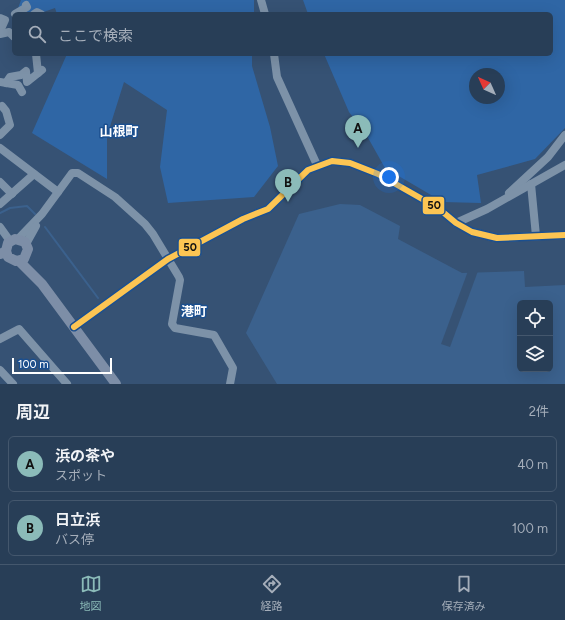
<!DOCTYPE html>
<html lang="ja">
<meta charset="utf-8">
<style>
body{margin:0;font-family:Figtree,"Noto Sans JP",sans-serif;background:#344961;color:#f1f3f6}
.controls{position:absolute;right:12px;bottom:12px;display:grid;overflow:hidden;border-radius:6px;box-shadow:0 4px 16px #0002}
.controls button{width:36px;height:36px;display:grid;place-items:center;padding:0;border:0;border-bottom:1px solid #44576d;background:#283e57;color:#f1f3f6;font:20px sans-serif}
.compass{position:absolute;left:469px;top:68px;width:36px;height:36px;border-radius:50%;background:#283e57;box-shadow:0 4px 16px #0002;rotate:315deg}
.scale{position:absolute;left:12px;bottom:10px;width:100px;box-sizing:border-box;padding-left:4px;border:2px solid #fff;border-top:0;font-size:11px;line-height:14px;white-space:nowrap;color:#fff;-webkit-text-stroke:3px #1b4f8f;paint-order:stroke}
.you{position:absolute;left:389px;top:177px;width:14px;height:14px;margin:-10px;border:3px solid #fff;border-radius:50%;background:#1a73e8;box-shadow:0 0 0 6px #1a73e833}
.badge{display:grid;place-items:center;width:26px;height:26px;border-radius:50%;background:#8bbbb9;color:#111;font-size:13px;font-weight:700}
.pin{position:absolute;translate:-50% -33px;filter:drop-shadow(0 1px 2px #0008)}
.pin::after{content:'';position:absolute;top:21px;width:14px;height:12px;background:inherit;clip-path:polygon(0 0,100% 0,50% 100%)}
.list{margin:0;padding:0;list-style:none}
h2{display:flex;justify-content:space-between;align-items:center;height:52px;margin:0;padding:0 16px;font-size:17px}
h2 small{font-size:13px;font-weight:400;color:#a5aeba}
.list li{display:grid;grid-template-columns:26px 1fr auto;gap:12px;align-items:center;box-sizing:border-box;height:56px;margin:0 8px 8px;padding:0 8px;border:1px solid #44576d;border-radius:6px}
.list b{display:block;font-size:15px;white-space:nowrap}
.list p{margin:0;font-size:13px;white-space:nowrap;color:#a5aeba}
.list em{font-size:13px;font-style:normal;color:#a5aeba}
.icon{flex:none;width:22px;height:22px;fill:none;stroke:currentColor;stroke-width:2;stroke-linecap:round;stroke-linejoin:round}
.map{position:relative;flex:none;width:565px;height:384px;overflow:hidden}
.search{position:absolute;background:#283e57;box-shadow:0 4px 16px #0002;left:12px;right:12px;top:12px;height:44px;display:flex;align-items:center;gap:10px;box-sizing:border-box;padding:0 14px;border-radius:6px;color:#a5aeba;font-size:15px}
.sheet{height:180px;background:#283e57}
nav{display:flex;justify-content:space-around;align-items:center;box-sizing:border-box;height:56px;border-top:1px solid #44576d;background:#283e57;font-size:11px;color:#a5aeba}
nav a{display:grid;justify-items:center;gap:2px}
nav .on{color:#8bbbb9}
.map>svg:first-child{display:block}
.green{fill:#2f66a5;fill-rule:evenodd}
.water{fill:#3b618d;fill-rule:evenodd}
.pier{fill:#365274}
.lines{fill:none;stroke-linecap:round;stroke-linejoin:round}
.stream{stroke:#3b618d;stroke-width:2}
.minor{stroke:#7d92a8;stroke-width:8}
.major{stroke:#7d8ea7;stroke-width:10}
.bus-1-casing{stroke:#1b4f8f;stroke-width:9}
.bus-1{stroke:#fcc553;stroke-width:6}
.labels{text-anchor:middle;stroke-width:3;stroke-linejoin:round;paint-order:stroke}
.neighbourhood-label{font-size:13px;font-weight:bold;fill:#fff;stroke:#1b4f8f}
.line-badge{stroke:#1b4f8f;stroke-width:1.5}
.pale-badge-label{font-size:11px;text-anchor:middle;font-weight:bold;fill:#111}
</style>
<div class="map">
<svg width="565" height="384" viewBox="0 0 565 384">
<rect width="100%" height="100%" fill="#365274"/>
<!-- green -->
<g class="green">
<path d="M 21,0 L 254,0 L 254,14 L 57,14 L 55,8 L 38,14 L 16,14 Z"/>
<path d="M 303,0 L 565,0 L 565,128 L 535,159 L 477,175 L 481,203 L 443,202 L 385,168 L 367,136 L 349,112 L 324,54 L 551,54 L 551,14 L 308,14 ZM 475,74 L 499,74 L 499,98 L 475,98 Z"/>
<path d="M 67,54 L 252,54 L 252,66 L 270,127 L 278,166 L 254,197 L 168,203 L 160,167 L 167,110 L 124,82 L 107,136 L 107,179 L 32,133 Z"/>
</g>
<!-- water -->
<path class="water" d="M 340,204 L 360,205 L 400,226 L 398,239 L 462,273 L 524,271 L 525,287 L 565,285 L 565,384 L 277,384 L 246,333 L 299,214 ZM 520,303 L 550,303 L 550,369 L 520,369 Z"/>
<!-- pier -->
<path class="pier" d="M 468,271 L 478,271 L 450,347 L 441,344 Z"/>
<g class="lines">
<!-- stream -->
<g class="stream">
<path d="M 0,213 L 10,208 L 27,206 L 35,214"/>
<path d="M 45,227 L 98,298"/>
</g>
<!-- minor -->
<g class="minor">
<path d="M 261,0 L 265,14"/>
<path d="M 15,14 L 27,7 L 26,5"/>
<path d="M 34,14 L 37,12 L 41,14"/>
<path d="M 0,18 L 5,20 L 0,31"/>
<path d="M 0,34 L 9,32 L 14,37"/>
<path d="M 36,54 L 38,73"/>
<path d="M 274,54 L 277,77 L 317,165"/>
<path d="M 0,82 L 18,85 L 22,92"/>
<path d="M 6,83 L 10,77 L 21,75 L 26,71 L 27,82 L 42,70"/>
<path d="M 0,135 L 10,125 L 6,111 L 2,106"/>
<path d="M 0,148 L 58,192"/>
<path d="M 0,182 L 12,194"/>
<path d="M 531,184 L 536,236"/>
<path d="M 509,193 L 548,157 L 565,135"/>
<path d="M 0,204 L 34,174"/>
<path d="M 456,223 L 487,209 L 565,165"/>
<path d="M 0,227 L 10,241"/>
<path d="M 18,239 L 42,214 L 72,173 L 78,173 L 115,197 L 145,224 L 153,234 L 179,277 L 180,280 L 172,324 L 175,328 L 214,335 L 233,368 L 230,384"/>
<path d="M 26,244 L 36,226"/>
<path d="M 74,327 L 168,259 L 243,219 L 268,209 L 308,170 L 332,161 L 350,163 L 378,174 L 438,208 L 456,223 L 472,232 L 497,238 L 565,235"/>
<path d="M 0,339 L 19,329 L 67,384"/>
<path d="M 0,370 L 13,384"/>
</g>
<!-- major -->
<g class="major">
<path d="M 0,254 L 6,251 L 8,243 L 15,239 L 25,242 L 28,249 L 24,259 L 16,261 L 8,257 L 6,251"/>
<path d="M 19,261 L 42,284 L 116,384"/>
</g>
<defs>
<path id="bus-1" d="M 74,327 L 168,259 L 243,219 L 268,209 L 308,170 L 332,161 L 350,163 L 378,174 L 438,208 L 456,223 L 472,232 L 497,238 L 565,235"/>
</defs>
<!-- bus-1 casing -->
<use href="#bus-1" class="bus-1-casing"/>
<!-- bus-1 -->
<use href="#bus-1" class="bus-1"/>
</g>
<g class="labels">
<!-- neighbourhood labels -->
<g class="neighbourhood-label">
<text x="119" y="136">山根町</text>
<text x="194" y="316">港町</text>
</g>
</g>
<g class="line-badge">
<rect x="422" y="196" width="23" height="19" rx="4" fill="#fcc553"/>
<rect x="178" y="238" width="23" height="19" rx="4" fill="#fcc553"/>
</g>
<g class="pale-badge-label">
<text x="434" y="209">50</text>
<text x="190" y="251">50</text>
</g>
</svg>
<div class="controls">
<button><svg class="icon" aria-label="locate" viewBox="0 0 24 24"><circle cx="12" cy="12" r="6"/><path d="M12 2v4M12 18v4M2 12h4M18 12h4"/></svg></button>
<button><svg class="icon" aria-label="layers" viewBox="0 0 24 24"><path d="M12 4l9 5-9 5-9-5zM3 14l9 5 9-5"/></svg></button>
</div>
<svg class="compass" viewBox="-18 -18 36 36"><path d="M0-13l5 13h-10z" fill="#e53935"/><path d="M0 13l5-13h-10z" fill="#a5aeba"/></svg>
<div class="scale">100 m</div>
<div class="you"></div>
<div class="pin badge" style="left:358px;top:148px">A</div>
<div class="pin badge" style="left:288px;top:202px">B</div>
<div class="search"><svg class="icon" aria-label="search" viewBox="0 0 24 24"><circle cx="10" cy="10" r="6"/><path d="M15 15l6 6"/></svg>ここで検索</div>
</div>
<section class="sheet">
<h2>周辺<small>2件</small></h2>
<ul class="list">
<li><span class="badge">A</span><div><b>浜の茶や</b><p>スポット</p></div><em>40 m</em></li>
<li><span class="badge">B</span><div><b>日立浜</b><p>バス停</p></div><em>100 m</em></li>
</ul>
</section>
<nav>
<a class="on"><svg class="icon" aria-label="map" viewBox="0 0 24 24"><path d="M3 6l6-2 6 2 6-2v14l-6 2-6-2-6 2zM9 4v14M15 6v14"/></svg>地図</a>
<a><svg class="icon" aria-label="directions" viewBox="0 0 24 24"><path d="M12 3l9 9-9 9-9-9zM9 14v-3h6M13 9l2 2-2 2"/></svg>経路</a>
<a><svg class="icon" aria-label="saved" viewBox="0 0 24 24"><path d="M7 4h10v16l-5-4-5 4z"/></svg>保存済み</a>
</nav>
